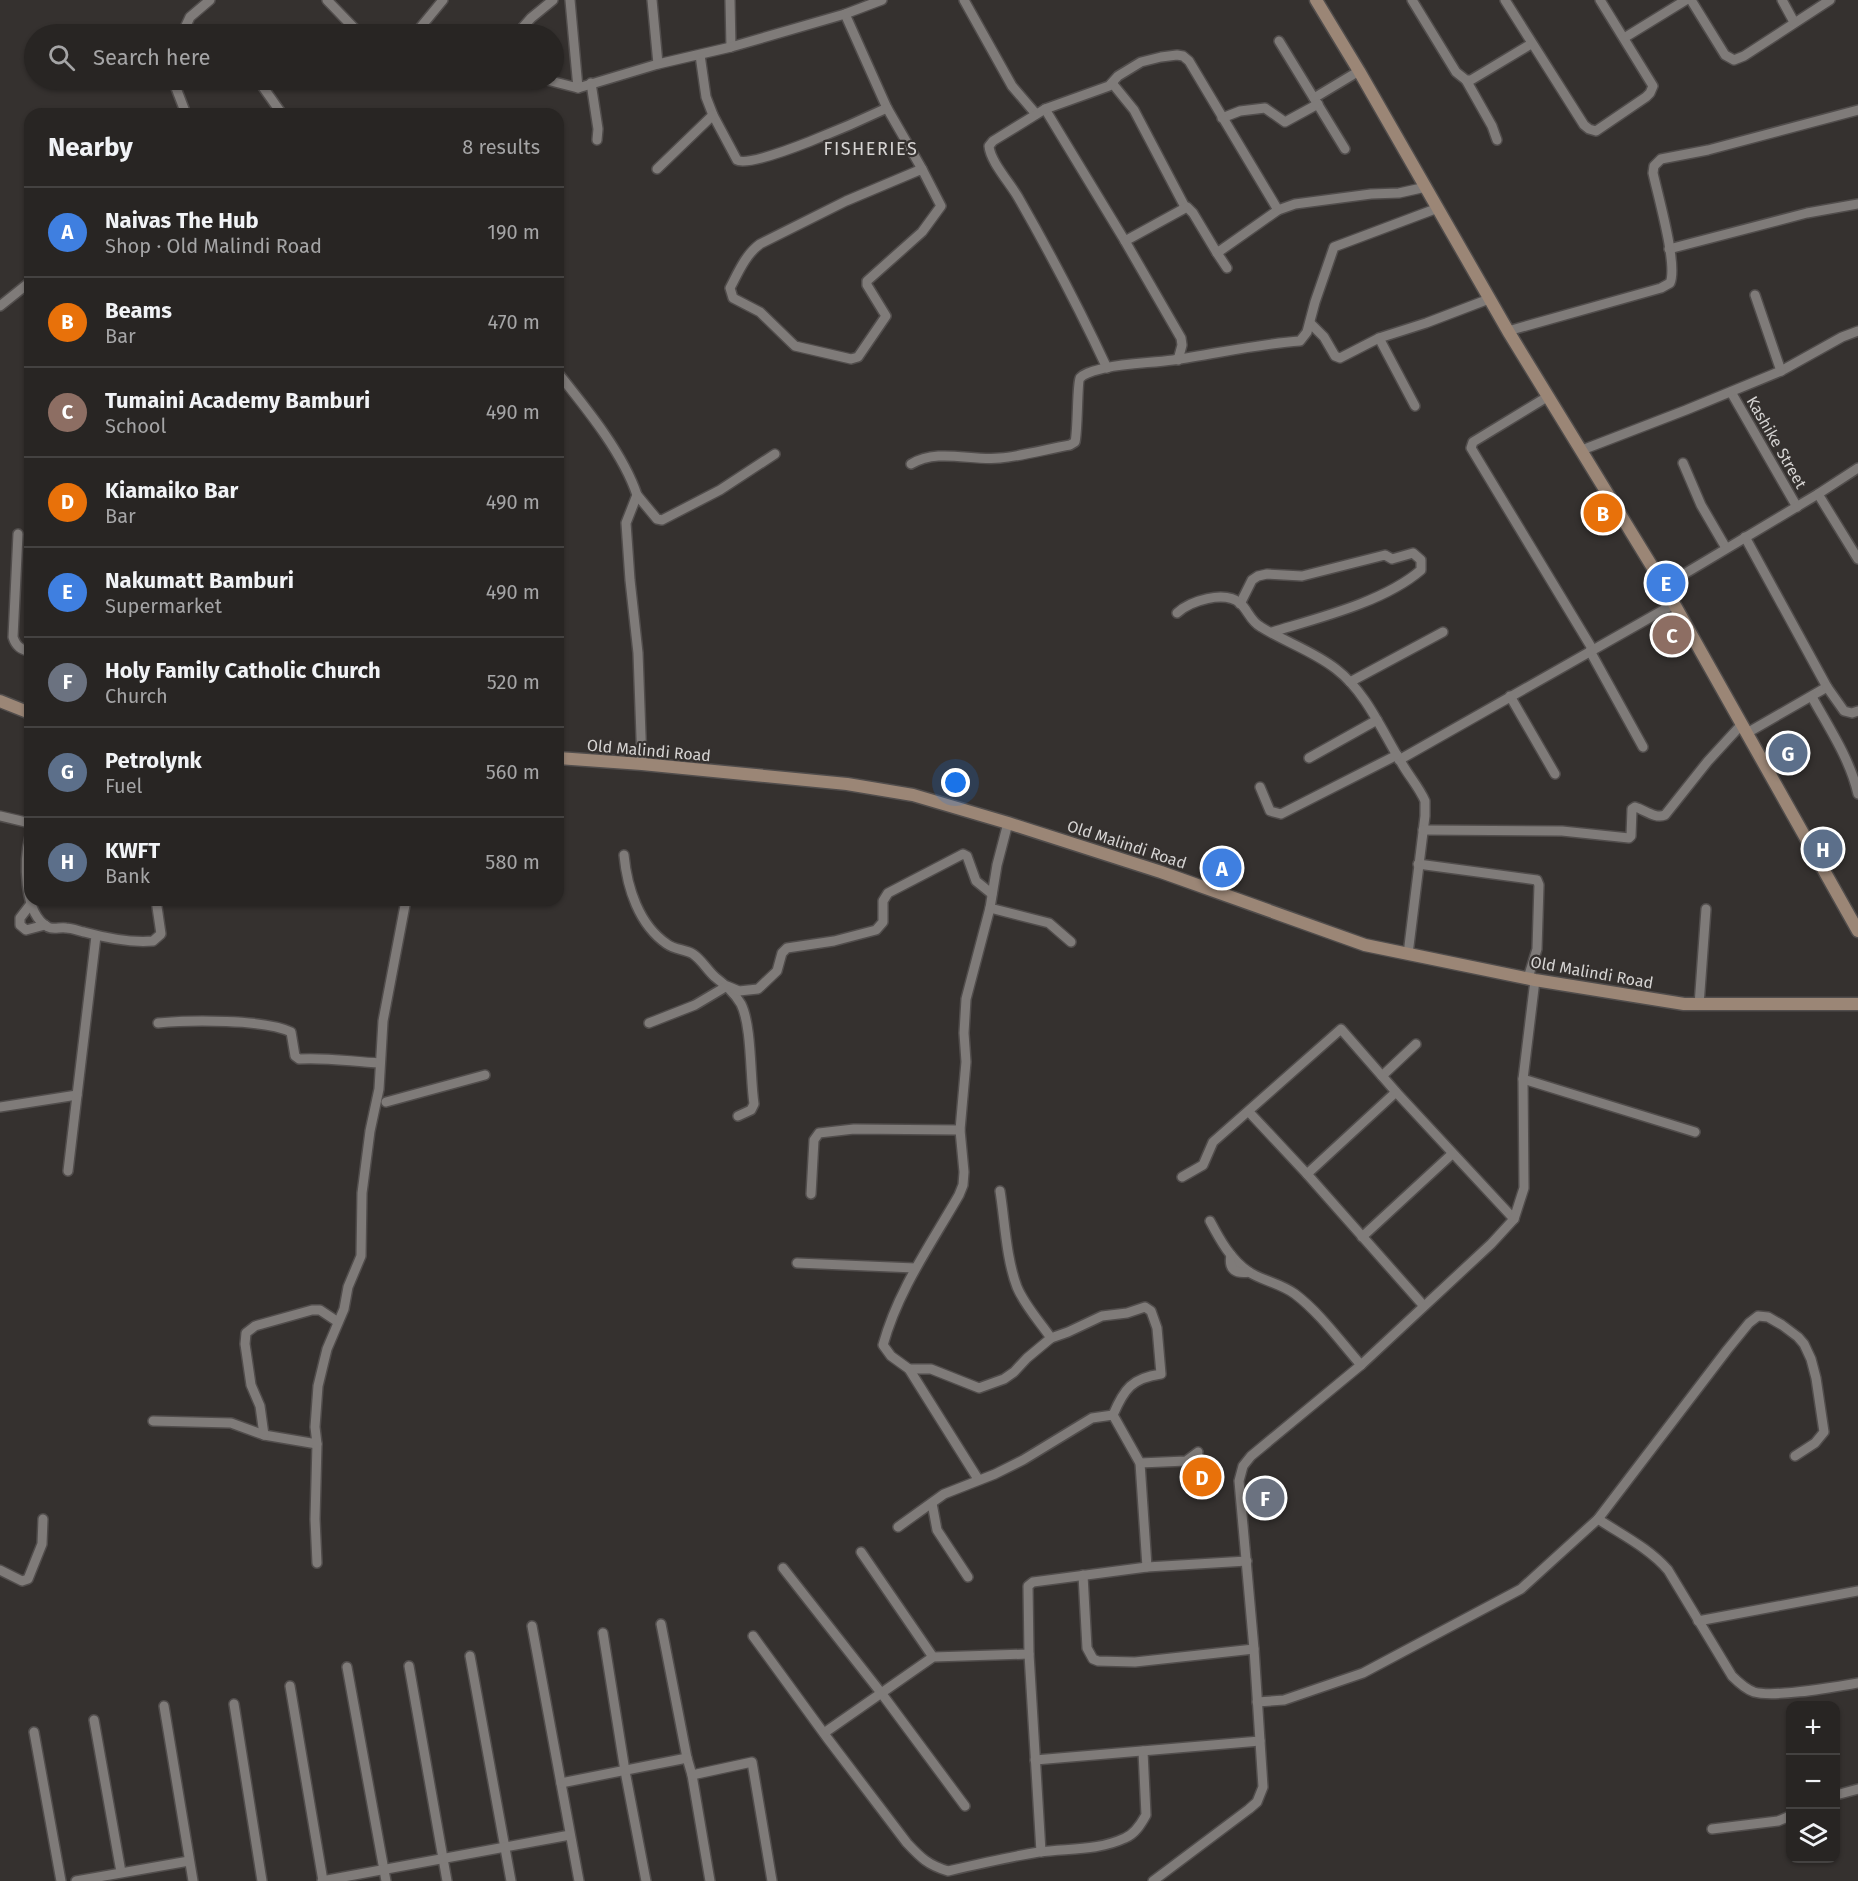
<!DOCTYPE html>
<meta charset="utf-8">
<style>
body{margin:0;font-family:"Fira Sans",sans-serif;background:#302d2b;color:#f1f3f6}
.controls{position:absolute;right:18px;bottom:18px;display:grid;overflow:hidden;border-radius:12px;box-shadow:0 2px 4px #0004}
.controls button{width:54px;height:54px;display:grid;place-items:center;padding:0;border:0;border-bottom:2px solid #444241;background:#282523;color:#f1f3f6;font:30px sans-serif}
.you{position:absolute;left:956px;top:783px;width:21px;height:21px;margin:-15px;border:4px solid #fff;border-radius:50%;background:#1a73e8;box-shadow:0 0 0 9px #1a73e833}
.badge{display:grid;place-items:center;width:39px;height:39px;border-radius:50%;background:#0b8043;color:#fff;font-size:20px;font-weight:700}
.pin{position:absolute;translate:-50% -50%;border:3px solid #fff;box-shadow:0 2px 6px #0006}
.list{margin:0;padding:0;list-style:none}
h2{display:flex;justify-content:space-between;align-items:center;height:78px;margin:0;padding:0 24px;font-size:26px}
h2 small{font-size:20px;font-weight:400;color:#a5a5a6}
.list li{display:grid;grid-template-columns:39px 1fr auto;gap:18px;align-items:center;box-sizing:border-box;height:90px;padding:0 24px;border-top:2px solid #444241}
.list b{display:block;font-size:22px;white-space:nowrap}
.list p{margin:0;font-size:20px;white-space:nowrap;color:#a5a5a6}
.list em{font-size:20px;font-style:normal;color:#a5a5a6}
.icon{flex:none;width:33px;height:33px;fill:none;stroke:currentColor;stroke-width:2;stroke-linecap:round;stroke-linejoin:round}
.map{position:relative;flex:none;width:1858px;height:1881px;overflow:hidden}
.search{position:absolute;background:#282523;box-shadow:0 2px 4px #0004;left:24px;top:24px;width:540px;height:66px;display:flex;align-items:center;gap:15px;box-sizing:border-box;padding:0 21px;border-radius:33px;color:#a5a5a6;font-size:22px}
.panel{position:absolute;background:#282523;box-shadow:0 2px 4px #0004;left:24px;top:108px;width:540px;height:798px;border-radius:18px}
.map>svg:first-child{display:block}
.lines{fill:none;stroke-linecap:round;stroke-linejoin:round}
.street-casing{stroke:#514d4c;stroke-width:12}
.secondary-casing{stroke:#514d4c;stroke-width:15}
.street{stroke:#7f7b79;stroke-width:9}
.secondary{stroke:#9b8676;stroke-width:12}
.labels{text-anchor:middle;stroke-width:4.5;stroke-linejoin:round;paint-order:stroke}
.street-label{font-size:16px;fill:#d6d4d3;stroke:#35312f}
.neighbourhood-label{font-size:18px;letter-spacing:1.5px;fill:#d6d4d3;stroke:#35312f}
</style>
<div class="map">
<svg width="1858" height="1881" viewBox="0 0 1858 1881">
<rect width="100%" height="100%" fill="#35312f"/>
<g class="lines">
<defs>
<g id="street">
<path d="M 327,0 L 355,29 L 369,34"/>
<path d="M 570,0 L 578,88"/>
<path d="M 652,0 L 658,64"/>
<path d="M 730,0 L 731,47"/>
<path d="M 964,0 L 1012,86 L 1036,114"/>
<path d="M 1412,0 L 1456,72 L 1466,80 L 1471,80 L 1531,44"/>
<path d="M 1505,0 L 1584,125 L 1589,129 L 1596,131 L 1646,97 L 1650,93 L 1653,86 L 1600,0"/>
<path d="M 1691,0 L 1725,55 L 1734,60 L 1744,56 L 1830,0"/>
<path d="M 1782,0 L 1794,22"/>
<path d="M 182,34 L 190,17 L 210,0"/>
<path d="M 415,34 L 443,0"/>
<path d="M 517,34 L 531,18 L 553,0"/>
<path d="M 1624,38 L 1686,0"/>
<path d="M 1279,41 L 1345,149"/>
<path d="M 700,55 L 706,97 L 713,115 L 737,160 C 752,170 866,118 887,108 L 845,14"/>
<path d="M 173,80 L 186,114"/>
<path d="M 258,80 L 282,114"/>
<path d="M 547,80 L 578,88 L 658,64 L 731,47 L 845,14 L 882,0"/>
<path d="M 1466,80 L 1492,126 L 1497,140"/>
<path d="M 591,83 L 598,129 L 597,140"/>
<path d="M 1112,83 L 1134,110 L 1185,207"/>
<path d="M 1314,98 L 1359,71"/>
<path d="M 887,108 L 922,169"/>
<path d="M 1045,109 L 1125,241 L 1187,207 L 1193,213 L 1217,253 L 1278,210 L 1295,204 L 1371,194 L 1399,193 L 1426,187"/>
<path d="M 1222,118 L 1240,111 L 1265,108 L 1285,122 L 1318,104"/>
<path d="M 657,169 L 713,115"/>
<path d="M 922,169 L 941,206 L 922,232 L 867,281 L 867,285 L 886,316 L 858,357 L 851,359 L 795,346 L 760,312 L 733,298 L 730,288 C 738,273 745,255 760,244 L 846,201 Z"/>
<path d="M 1125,241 L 1181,338 L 1182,345 L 1178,360"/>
<path d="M 1669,249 L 1807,213 L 1858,204"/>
<path d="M 1217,253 L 1227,268"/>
<path d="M 0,306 L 30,282"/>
<path d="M 1310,323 L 1324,337 L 1335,356 L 1340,358 L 1379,338 L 1426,323 L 1489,299"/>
<path d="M 1508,331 L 1661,288 L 1670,283 C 1678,265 1658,196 1653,173 L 1654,166 L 1661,159 L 1708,150 L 1858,110"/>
<path d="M 1379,338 L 1415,406"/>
<path d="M 1107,368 C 1080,310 1050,253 1018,197 C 1010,183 990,161 989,146 L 993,141 L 1045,109 L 1109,86 L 1118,76 L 1141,62 L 1161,57 L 1177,55 L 1183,56 L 1189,61 L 1278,210"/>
<path d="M 1781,371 L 1842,337 L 1858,331"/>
<path d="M 558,373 C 586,408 623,453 637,495 L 626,523 L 630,580 L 638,653 L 642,764"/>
<path d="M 1731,392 L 1797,507"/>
<path d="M 1547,397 L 1473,442 L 1471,448 L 1593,650"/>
<path d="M 1582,450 L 1686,410 L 1781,371 L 1755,295"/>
<path d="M 1683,463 L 1701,505 L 1726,548"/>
<path d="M 911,464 C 938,448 970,461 1000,458 C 1023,456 1047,449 1070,445 L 1075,442 C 1078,430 1077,382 1080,378 C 1085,372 1098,370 1105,368 C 1127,363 1151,363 1173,360 C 1215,354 1257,344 1300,341 L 1307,332 L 1315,302 L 1334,247 L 1438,208"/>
<path d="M 1818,494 L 1858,559"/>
<path d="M 637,495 L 657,519 L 662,520 L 720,490 L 775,454"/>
<path d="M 18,534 L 13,637 C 16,647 21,649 30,652"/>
<path d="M 1745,537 L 1827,687 L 1747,733"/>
<path d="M 1664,586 L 1818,494 L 1858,468"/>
<path d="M 1240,604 L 1252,580 L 1258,576 L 1267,574 L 1302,576 L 1385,555 L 1392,559 L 1413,553 L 1421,560 L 1421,570 C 1384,602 1318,618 1272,632"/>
<path d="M 1177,613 C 1190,601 1224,590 1240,603 C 1248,610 1250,621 1261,627 C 1285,642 1313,651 1336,669 C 1366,692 1382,731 1401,762 C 1408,775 1419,787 1425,801 L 1425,816 L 1408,954"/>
<path d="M 1590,651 L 1643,747"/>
<path d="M 1350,682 L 1443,632"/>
<path d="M 1827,687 L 1844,711 L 1852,713 L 1858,711"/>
<path d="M 1510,696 L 1555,774"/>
<path d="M 1812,697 C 1829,728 1850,759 1858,794"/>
<path d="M 1309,758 L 1377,720"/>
<path d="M 1399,760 L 1674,604"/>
<path d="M 1260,787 L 1270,811 L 1281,814 L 1397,755"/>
<path d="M 0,816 L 30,823"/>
<path d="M 1008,823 L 997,865 L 990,908 L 1049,923 L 1071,942"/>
<path d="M 1423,830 L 1562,831 L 1629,838 L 1631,836 L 1632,809 L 1635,807 C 1645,810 1655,819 1665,815 L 1708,761 L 1742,724"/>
<path d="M 30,836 C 24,859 23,914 48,927 C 53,930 60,927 66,928 C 72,928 79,931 84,932 C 106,938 131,943 153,941 L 161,934 L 156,900"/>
<path d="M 624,855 C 627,888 639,925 667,944 C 675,950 685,949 693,954 C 702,960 707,970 715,977 C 725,985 734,992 741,1004 C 752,1026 750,1078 754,1104 L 751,1110 L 738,1116"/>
<path d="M 1418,864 L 1537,880 L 1539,885 L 1537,949 L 1528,978"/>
<path d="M 30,905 L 20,918 L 20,925 L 26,930 L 45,925"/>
<path d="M 1699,1005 L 1706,909"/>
<path d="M 158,1023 C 189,1020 265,1019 291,1032 L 295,1056 L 299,1059 C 326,1057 353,1062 380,1063"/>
<path d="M 649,1023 L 695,1005 L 727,986 L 739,991 L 758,989 L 777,971 L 782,953 L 787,948 L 834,941 L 876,930 L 883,922 L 883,901 L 888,893 L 963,854 L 967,856 L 976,881 L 992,894"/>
<path d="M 1382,1076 L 1416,1044"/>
<path d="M 1523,1079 L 1695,1132"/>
<path d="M 386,1102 L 485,1075"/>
<path d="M 0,1107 L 77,1095"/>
<path d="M 1249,1112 L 1307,1174 L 1423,1305"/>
<path d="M 68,1171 L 96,936"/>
<path d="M 1307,1174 L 1396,1092"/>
<path d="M 1182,1177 L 1203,1165 L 1213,1142 L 1341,1029 L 1396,1092 L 1514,1219"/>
<path d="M 1000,1191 C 1005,1222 1006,1258 1017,1287 C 1025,1306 1040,1322 1051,1338 L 1068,1332 L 1102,1316 L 1127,1313 L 1145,1307 L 1151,1311 L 1157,1328 L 1161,1374 C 1132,1378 1124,1389 1113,1415 L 1140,1463 L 1147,1567"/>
<path d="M 811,1194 L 814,1140 L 819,1133 L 854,1129 L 960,1130"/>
<path d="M 1210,1221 C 1220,1240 1231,1260 1249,1272 C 1263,1281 1280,1283 1295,1294 C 1320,1313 1340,1341 1361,1365"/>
<path d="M 1362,1237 L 1452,1154"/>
<path d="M 1231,1255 C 1228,1270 1236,1274 1249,1272"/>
<path d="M 797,1263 L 915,1268"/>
<path d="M 909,1369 L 931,1369 L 979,1388 L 1004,1379 L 1014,1372 L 1027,1358 L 1051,1338"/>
<path d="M 153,1421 L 231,1423 L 264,1435 L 317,1444"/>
<path d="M 264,1435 L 260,1406 L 251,1385 L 245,1344 L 246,1333 L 255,1326 L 312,1310 L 320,1310 L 338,1322"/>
<path d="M 1140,1463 L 1186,1461 L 1198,1452"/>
<path d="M 978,1479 L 909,1369 L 891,1356 L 883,1345 C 898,1290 931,1244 959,1195 L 963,1185 L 964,1172 L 960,1130 L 966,1062 L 964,1033 L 966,999 L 990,908"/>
<path d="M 932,1503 L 937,1530 L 968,1577"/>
<path d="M 1598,1519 C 1622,1535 1649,1548 1668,1570 L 1732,1676 C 1738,1682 1745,1689 1754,1692 C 1775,1698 1834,1687 1858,1683"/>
<path d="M 898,1527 L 944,1494 L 995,1474 L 1023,1460 L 1092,1418 L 1113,1415"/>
<path d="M 861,1552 L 933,1657"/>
<path d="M 317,1563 L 315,1519 L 317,1444 L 315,1427 L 318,1386 L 327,1349 L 344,1309 L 348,1287 L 361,1256 L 362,1193 L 370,1131 L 379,1089 L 383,1021 L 406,900"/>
<path d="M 783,1568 L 882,1694 L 965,1806"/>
<path d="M 0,1570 L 22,1581 L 28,1579 L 42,1544 L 43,1519"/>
<path d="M 1083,1575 L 1087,1648 L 1093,1659 L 1098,1661 L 1135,1662 L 1254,1649"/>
<path d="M 1698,1621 L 1858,1591"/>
<path d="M 661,1624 L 687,1758 L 692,1775 L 710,1881"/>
<path d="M 532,1626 L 579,1881"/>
<path d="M 603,1633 L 625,1771 L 646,1881"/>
<path d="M 753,1636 L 828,1739 L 907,1843 C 921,1858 928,1865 948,1871 C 978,1864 1008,1857 1039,1852 C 1068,1848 1097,1851 1125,1838 C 1135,1834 1141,1824 1146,1815 L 1143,1751"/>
<path d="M 470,1656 L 511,1881"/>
<path d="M 409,1666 L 447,1881"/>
<path d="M 347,1667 L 386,1881"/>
<path d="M 290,1686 L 323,1881"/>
<path d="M 1257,1702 L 1284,1700 L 1363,1673 L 1521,1589 L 1598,1519 L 1727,1350 L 1749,1323 L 1758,1316 L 1768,1317 L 1782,1325 L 1798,1337 L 1804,1344 L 1811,1359 L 1816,1378 L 1824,1432 L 1815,1443 L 1795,1456"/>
<path d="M 234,1704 L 262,1881"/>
<path d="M 164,1706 L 193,1881"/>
<path d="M 94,1720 L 121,1872"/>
<path d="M 34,1732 L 61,1881"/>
<path d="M 824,1733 L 933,1657 L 1029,1654"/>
<path d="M 1035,1760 L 1260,1741"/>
<path d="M 692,1775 L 752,1762 L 772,1881"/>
<path d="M 561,1783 L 687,1758"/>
<path d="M 1836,1795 L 1858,1789"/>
<path d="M 1712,1829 L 1778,1821 L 1790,1816"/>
<path d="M 1041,1852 L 1029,1654 L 1028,1586 L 1033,1582 L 1147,1567 L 1247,1561"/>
<path d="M 76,1881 L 189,1861"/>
<path d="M 322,1881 L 570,1835"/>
<path d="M 1153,1881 L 1249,1809 L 1257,1802 L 1263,1787 L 1254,1649 L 1239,1481 L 1243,1466 L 1251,1456 L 1361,1365 L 1491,1244 L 1514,1219 L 1524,1188 L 1523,1079 L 1535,980"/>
</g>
<g id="secondary">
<path d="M 1316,0 L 1359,71 L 1508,331 L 1664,586 L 1858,931"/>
<path d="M 0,701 L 30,713"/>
<path d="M 558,758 L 642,764 L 847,784 L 913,795 L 1008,823 L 1161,872 L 1365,945 L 1535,980 L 1684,1004 L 1858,1004"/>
</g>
</defs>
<!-- street casing -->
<use href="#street" class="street-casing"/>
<!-- secondary casing -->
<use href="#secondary" class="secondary-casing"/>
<!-- street -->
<use href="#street" class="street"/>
<!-- secondary -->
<use href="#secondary" class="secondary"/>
</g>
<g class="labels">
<!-- street labels -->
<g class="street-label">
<text transform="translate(1777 442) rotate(60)" y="6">Kashike Street</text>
<text transform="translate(649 750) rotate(5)" y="6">Old Malindi Road</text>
<text transform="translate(1127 844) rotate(18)" y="6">Old Malindi Road</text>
<text transform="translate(1592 972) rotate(10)" y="6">Old Malindi Road</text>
</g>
<!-- neighbourhood labels -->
<g class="neighbourhood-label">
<text x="871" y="155">FISHERIES</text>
</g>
</g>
</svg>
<div class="controls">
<button>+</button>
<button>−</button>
<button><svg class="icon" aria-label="layers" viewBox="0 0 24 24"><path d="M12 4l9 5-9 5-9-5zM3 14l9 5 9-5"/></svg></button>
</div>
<div class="you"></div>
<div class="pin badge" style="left:1222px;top:868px;background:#3f7fe0">A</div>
<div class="pin badge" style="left:1603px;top:513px;background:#e8710a">B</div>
<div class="pin badge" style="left:1672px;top:635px;background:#8d6e63">C</div>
<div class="pin badge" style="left:1202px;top:1477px;background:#e8710a">D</div>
<div class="pin badge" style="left:1666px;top:583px;background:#3f7fe0">E</div>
<div class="pin badge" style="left:1265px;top:1498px;background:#6b7280">F</div>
<div class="pin badge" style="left:1788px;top:753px;background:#5c6f8a">G</div>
<div class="pin badge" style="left:1823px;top:849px;background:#5c6f8a">H</div>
<div class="search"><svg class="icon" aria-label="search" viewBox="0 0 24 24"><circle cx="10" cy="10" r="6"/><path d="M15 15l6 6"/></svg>Search here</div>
<section class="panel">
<h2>Nearby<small>8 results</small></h2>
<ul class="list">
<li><span class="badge" style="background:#3f7fe0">A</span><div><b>Naivas The Hub</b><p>Shop · Old Malindi Road</p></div><em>190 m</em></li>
<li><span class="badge" style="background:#e8710a">B</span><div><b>Beams</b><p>Bar</p></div><em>470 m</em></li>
<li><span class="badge" style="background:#8d6e63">C</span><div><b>Tumaini Academy Bamburi</b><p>School</p></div><em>490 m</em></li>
<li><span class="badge" style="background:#e8710a">D</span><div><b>Kiamaiko Bar</b><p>Bar</p></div><em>490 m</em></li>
<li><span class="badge" style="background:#3f7fe0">E</span><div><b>Nakumatt Bamburi</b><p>Supermarket</p></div><em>490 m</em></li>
<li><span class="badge" style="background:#6b7280">F</span><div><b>Holy Family Catholic Church</b><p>Church</p></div><em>520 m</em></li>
<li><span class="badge" style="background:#5c6f8a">G</span><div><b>Petrolynk</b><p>Fuel</p></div><em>560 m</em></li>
<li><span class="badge" style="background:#5c6f8a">H</span><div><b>KWFT</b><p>Bank</p></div><em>580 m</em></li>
</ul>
</section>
</div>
